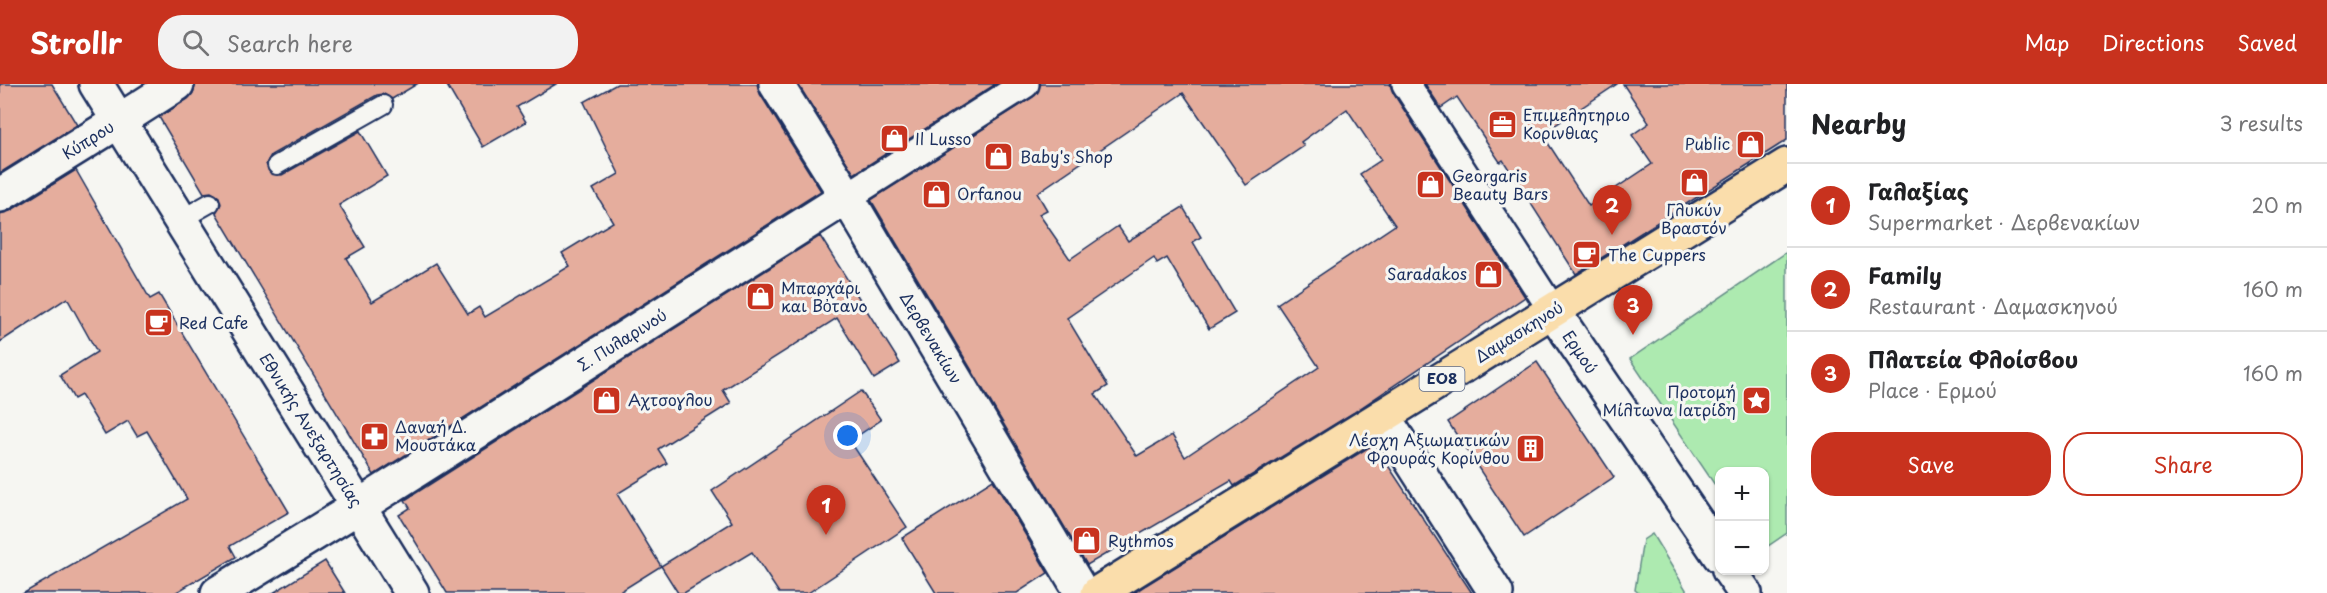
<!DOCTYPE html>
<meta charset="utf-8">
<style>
body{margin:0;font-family:"Playpen Sans",sans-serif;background:#f2f2f2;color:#202124}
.controls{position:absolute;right:18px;bottom:18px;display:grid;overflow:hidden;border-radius:12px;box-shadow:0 2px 4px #0004}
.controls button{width:54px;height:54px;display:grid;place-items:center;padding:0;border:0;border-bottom:2px solid #e0e0e0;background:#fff;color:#202124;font:30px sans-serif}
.you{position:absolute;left:848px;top:352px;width:21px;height:21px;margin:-15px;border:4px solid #fff;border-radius:50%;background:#1a73e8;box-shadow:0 0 0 9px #1a73e833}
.badge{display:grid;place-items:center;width:39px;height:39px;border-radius:50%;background:#c8321e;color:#fff;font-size:20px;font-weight:700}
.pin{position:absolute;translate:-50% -50px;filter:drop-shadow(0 2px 3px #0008)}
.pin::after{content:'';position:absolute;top:32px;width:21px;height:18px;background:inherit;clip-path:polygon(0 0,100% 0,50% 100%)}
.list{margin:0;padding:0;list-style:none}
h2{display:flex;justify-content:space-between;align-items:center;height:78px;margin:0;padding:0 24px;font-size:26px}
h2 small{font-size:20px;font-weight:400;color:#757577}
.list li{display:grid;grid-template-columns:39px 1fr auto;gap:18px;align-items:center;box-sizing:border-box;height:84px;padding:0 24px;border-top:2px solid #e0e0e0}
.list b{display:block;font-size:22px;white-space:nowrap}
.list p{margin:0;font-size:20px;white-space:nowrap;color:#757577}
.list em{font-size:20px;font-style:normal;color:#757577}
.actions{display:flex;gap:12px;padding:18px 24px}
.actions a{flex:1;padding:14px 0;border:2px solid #c8321e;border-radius:24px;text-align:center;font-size:21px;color:#c8321e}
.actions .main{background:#c8321e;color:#fff}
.icon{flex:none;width:33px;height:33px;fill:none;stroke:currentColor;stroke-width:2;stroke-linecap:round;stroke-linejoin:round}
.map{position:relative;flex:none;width:1787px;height:509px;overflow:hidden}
header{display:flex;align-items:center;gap:36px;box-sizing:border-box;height:84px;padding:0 30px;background:#c8321e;color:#fff}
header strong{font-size:28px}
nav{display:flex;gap:33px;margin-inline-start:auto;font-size:21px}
.search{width:420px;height:54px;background:#f2f2f2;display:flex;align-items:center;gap:15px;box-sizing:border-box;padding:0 21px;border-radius:24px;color:#757577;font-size:22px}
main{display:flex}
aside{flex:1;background:#fff}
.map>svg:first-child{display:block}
.green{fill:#adeab0;stroke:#648c87;stroke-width:1.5}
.building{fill:#e5ad9d;stroke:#1b2f5e;stroke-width:1.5;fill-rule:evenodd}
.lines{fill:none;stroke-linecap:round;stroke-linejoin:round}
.service-casing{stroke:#1b2f5e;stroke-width:22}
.pedestrian-casing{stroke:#1b2f5e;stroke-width:32}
.minor-casing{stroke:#1b2f5e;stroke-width:38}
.tertiary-casing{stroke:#1b2f5e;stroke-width:38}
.primary-casing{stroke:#1b2f5e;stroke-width:38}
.service{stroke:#f6f6f2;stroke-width:18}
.pedestrian{stroke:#f6f6f2;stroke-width:27}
.minor{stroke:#f6f6f2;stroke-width:33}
.tertiary{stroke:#f6f6f2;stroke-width:33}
.primary{stroke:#faddab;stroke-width:33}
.labels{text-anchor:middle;stroke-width:6;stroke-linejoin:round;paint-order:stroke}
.shield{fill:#f6f6f2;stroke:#5d6b8a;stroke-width:1.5}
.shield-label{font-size:15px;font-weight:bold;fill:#1b2f5e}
.poi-label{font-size:16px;fill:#1b2f5e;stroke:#f6f6f2;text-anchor:start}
.street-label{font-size:16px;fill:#1b2f5e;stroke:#f6f6f2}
</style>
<header>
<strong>Strollr</strong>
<div class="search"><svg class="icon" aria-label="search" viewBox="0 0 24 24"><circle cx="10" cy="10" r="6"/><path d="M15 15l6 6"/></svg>Search here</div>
<nav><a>Map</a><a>Directions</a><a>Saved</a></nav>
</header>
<main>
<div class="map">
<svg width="1787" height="509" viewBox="0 0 1787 509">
<rect width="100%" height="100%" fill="#f6f6f2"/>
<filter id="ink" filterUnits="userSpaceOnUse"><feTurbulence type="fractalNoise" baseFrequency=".0167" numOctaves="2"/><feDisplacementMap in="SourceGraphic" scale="12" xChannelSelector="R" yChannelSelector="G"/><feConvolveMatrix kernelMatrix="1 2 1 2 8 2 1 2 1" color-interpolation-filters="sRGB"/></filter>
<g filter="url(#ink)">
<!-- green -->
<g class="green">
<path d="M 1787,168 L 1787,449 L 1765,464 L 1764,388 L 1720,388 L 1719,407 L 1630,275 Z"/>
<path d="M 1652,450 L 1688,509 L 1639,509 L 1635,506 L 1643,456 Z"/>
</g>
<!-- building -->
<g class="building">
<path d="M 0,0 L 52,0 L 77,41 L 0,89 Z"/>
<path d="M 196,0 L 417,0 L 392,15 L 384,10 L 377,11 L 271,71 L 266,80 L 271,90 L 282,91 L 360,47 L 387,92 L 339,121 L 365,163 L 346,174 L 372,218 L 436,179 L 468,230 L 479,223 L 485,233 L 570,182 L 562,169 L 613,138 L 593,105 L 619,90 L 584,18 L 617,0 L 757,0 L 760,10 L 821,107 L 374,391 L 216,129 L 221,120 L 219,113 L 211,108 L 204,109 L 159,33 L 188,15 L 193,9 Z"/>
<path d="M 446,0 L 556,0 L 517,23 L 526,38 L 483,63 Z"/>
<path d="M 798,0 L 996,0 L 854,90 Z"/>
<path d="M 1041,0 L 1390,0 L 1393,9 L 1525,213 L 1353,329 L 1234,402 L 1231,397 L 1087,481 L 871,116 L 1033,13 ZM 1183,9 L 1246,101 L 1304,62 L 1301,58 L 1347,25 L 1381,76 L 1360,90 L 1395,141 L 1277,220 L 1319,283 L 1185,373 L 1172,351 L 1137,372 L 1095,310 L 1108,302 L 1067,234 L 1154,174 L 1157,180 L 1167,174 L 1209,245 L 1235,229 L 1193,158 L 1201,153 L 1183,123 L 1128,157 L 1118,142 L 1070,175 L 1039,130 L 1047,126 L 1037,109 Z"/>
<path d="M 1425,0 L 1617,0 L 1542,50 L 1589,122 L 1652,80 L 1632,51 L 1649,39 L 1623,0 L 1787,0 L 1787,56 L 1576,190 L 1503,76 L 1500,78 L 1457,13 L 1441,24 Z"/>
<path d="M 76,86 L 150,215 L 159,210 L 289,428 L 230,462 L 236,473 L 175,509 L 24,509 L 187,415 L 147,347 L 137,352 L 128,337 L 105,351 L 81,311 L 74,315 L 60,291 L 97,268 L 67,214 L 0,258 L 0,130 L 10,127 Z"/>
<path d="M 820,152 L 900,279 L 874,295 L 837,234 L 723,306 L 731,319 L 658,365 L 667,379 L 617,410 L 661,482 L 618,509 L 447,509 L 399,431 L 410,424 L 405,416 Z"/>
<path d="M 1537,278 L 1614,393 L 1524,453 L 1448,338 Z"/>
<path d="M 861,307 L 881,336 L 850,357 L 907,443 L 808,509 L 779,509 L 752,468 L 684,509 L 678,509 L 661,482 L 732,438 L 712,407 Z"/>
<path d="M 1374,360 L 1472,509 L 1134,509 L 1146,501 Z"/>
<path d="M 993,396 L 1048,489 L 1017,509 L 936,509 L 902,454 Z"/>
<path d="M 325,477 L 345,509 L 273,509 Z"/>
</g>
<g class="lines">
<defs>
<g id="service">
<path d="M 277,81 L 383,21"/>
<path d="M 180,136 L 210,119"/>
</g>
<g id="pedestrian">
<path d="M 1406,0 L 1553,227"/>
<path d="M 847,113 L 1025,0"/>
</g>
<g id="minor">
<path d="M 776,0 L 847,113 L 1082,509"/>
<path d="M 0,111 L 119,37"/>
<path d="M 1553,227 L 1720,472"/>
<path d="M 1383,332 L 1496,509"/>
<path d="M 358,423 L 847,113"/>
<path d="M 1729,486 L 1745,509"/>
</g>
<g id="tertiary">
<path d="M 96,0 L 412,509"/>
<path d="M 119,37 L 177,0"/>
<path d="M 218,509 L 358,423"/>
</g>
<path id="primary" d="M 1098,509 L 1787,81"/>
</defs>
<!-- service casing -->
<use href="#service" class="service-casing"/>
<!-- pedestrian casing -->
<use href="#pedestrian" class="pedestrian-casing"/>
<!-- minor casing -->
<use href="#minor" class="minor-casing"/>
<!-- tertiary casing -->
<use href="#tertiary" class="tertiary-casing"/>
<!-- primary casing -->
<use href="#primary" class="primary-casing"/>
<!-- service -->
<use href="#service" class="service"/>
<!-- pedestrian -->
<use href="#pedestrian" class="pedestrian"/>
<!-- minor -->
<use href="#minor" class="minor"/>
<!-- tertiary -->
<use href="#tertiary" class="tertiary"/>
<!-- primary -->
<use href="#primary" class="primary"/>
</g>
</g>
<!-- icons -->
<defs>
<symbol id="office-square" viewBox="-11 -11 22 22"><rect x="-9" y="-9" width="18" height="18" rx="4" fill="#c8321e" stroke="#f6f6f2"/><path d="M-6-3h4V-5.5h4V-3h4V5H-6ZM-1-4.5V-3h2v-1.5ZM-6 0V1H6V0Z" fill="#fff"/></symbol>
<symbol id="shop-square" viewBox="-11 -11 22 22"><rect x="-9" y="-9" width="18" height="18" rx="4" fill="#c8321e" stroke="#f6f6f2"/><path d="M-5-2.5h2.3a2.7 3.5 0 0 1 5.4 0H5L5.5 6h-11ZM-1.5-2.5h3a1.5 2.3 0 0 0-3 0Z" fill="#fff"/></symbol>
<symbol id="cafe-square" viewBox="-11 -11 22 22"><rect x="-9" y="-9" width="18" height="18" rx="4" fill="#c8321e" stroke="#f6f6f2"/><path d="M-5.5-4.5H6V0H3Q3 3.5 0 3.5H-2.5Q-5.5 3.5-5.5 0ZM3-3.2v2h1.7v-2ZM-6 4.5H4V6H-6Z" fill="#fff"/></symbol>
<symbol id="sight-square" viewBox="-11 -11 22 22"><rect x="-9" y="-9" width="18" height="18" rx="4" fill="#c8321e" stroke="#f6f6f2"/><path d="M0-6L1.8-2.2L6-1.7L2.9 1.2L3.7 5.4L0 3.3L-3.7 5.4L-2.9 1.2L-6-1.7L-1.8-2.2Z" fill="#fff"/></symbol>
<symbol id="pharmacy-square" viewBox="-11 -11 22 22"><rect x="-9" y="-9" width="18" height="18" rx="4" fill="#c8321e" stroke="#f6f6f2"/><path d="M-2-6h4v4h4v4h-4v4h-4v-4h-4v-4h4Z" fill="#fff"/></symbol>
<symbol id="building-square" viewBox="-11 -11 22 22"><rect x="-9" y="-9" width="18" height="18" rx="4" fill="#c8321e" stroke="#f6f6f2"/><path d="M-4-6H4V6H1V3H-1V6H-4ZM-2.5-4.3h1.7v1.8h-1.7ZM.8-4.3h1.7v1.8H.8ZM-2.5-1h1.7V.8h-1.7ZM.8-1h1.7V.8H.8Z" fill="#fff"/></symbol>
</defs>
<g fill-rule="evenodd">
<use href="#office-square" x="1486" y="24" width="33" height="33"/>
<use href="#shop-square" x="878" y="38" width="33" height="33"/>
<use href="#shop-square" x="1734" y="44" width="33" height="33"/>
<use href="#shop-square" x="982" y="56" width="33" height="33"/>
<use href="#shop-square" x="1678" y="82" width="33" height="33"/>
<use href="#shop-square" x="1414" y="84" width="33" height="33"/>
<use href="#shop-square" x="920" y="94" width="33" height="33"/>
<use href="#cafe-square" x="1570" y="154" width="33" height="33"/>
<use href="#shop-square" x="1472" y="174" width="33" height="33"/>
<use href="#shop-square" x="744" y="196" width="33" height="33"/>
<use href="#cafe-square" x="142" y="222" width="33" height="33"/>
<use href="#shop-square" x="590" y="300" width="33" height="33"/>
<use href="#sight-square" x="1740" y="300" width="33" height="33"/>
<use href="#pharmacy-square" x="358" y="336" width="33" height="33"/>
<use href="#building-square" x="1514" y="348" width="33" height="33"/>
<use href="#shop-square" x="1070" y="440" width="33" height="33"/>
</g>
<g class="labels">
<!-- shield labels -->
<rect class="shield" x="1419.5" y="283" width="45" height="24" rx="4.5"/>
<g class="shield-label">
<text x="1442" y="300">ΕΟ8</text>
</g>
<!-- poi labels -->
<g class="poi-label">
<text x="1523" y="37">Επιμελητηριο<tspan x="1523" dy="18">Κορινθιας</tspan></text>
<text x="915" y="61">Il Lusso</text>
<text x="1730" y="66" text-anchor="end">Public</text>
<text x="1020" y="79">Baby's Shop</text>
<text x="1452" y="98">Georgaris<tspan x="1452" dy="18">Beauty Bars</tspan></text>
<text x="957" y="116">Orfanou</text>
<text x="1694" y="132" text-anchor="middle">Γλυκύν<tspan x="1694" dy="18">Βραστόν</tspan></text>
<text x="1608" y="177">The Cuppers</text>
<text x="1467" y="196" text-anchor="end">Saradakos</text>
<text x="781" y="210">Μπαρχάρι<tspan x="781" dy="18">και Βὀτανο</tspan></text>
<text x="179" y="245">Red Cafe</text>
<text x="1736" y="314" text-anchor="end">Προτομή<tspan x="1736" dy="18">Μίλτωνα Ιατρίδη</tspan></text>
<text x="628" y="322">Αχτσογλου</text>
<text x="395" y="349">Δαναή Δ.<tspan x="395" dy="18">Μουστάκα</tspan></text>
<text x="1510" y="362" text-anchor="end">Λέσχη Αξιωματικών<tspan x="1510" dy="18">Φρουράς Κορίνθου</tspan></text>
<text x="1108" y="463">Rythmos</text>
</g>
<!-- street labels -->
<g class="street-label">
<text transform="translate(88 56) rotate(-32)" y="6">Κύπρου</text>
<text transform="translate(1519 248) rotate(-32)" y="6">Δαμασκηνού</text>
<text transform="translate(931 254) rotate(59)" y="6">Δερβενακίων</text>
<text transform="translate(622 256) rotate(-32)" y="6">Σ. Πυλαρινού</text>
<text transform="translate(1580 268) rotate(56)" y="6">Ερμού</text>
<text transform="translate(311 346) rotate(58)" y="6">Εθνικής Ανεξαρτησίας</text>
</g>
</g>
</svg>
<div class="controls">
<button>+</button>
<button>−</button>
</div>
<div class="you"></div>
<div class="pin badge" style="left:826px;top:451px">1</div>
<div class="pin badge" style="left:1612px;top:151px">2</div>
<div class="pin badge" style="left:1633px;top:251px">3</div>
</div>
<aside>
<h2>Nearby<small>3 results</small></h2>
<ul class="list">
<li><span class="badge">1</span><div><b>Γαλαξίας</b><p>Supermarket · Δερβενακίων</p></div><em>20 m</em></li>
<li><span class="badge">2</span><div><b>Family</b><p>Restaurant · Δαμασκηνού</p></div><em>160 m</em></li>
<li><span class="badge">3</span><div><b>Πλατεία Φλοίσβου</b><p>Place · Ερμού</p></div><em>160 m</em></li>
</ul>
<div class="actions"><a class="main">Save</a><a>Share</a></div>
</aside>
</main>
